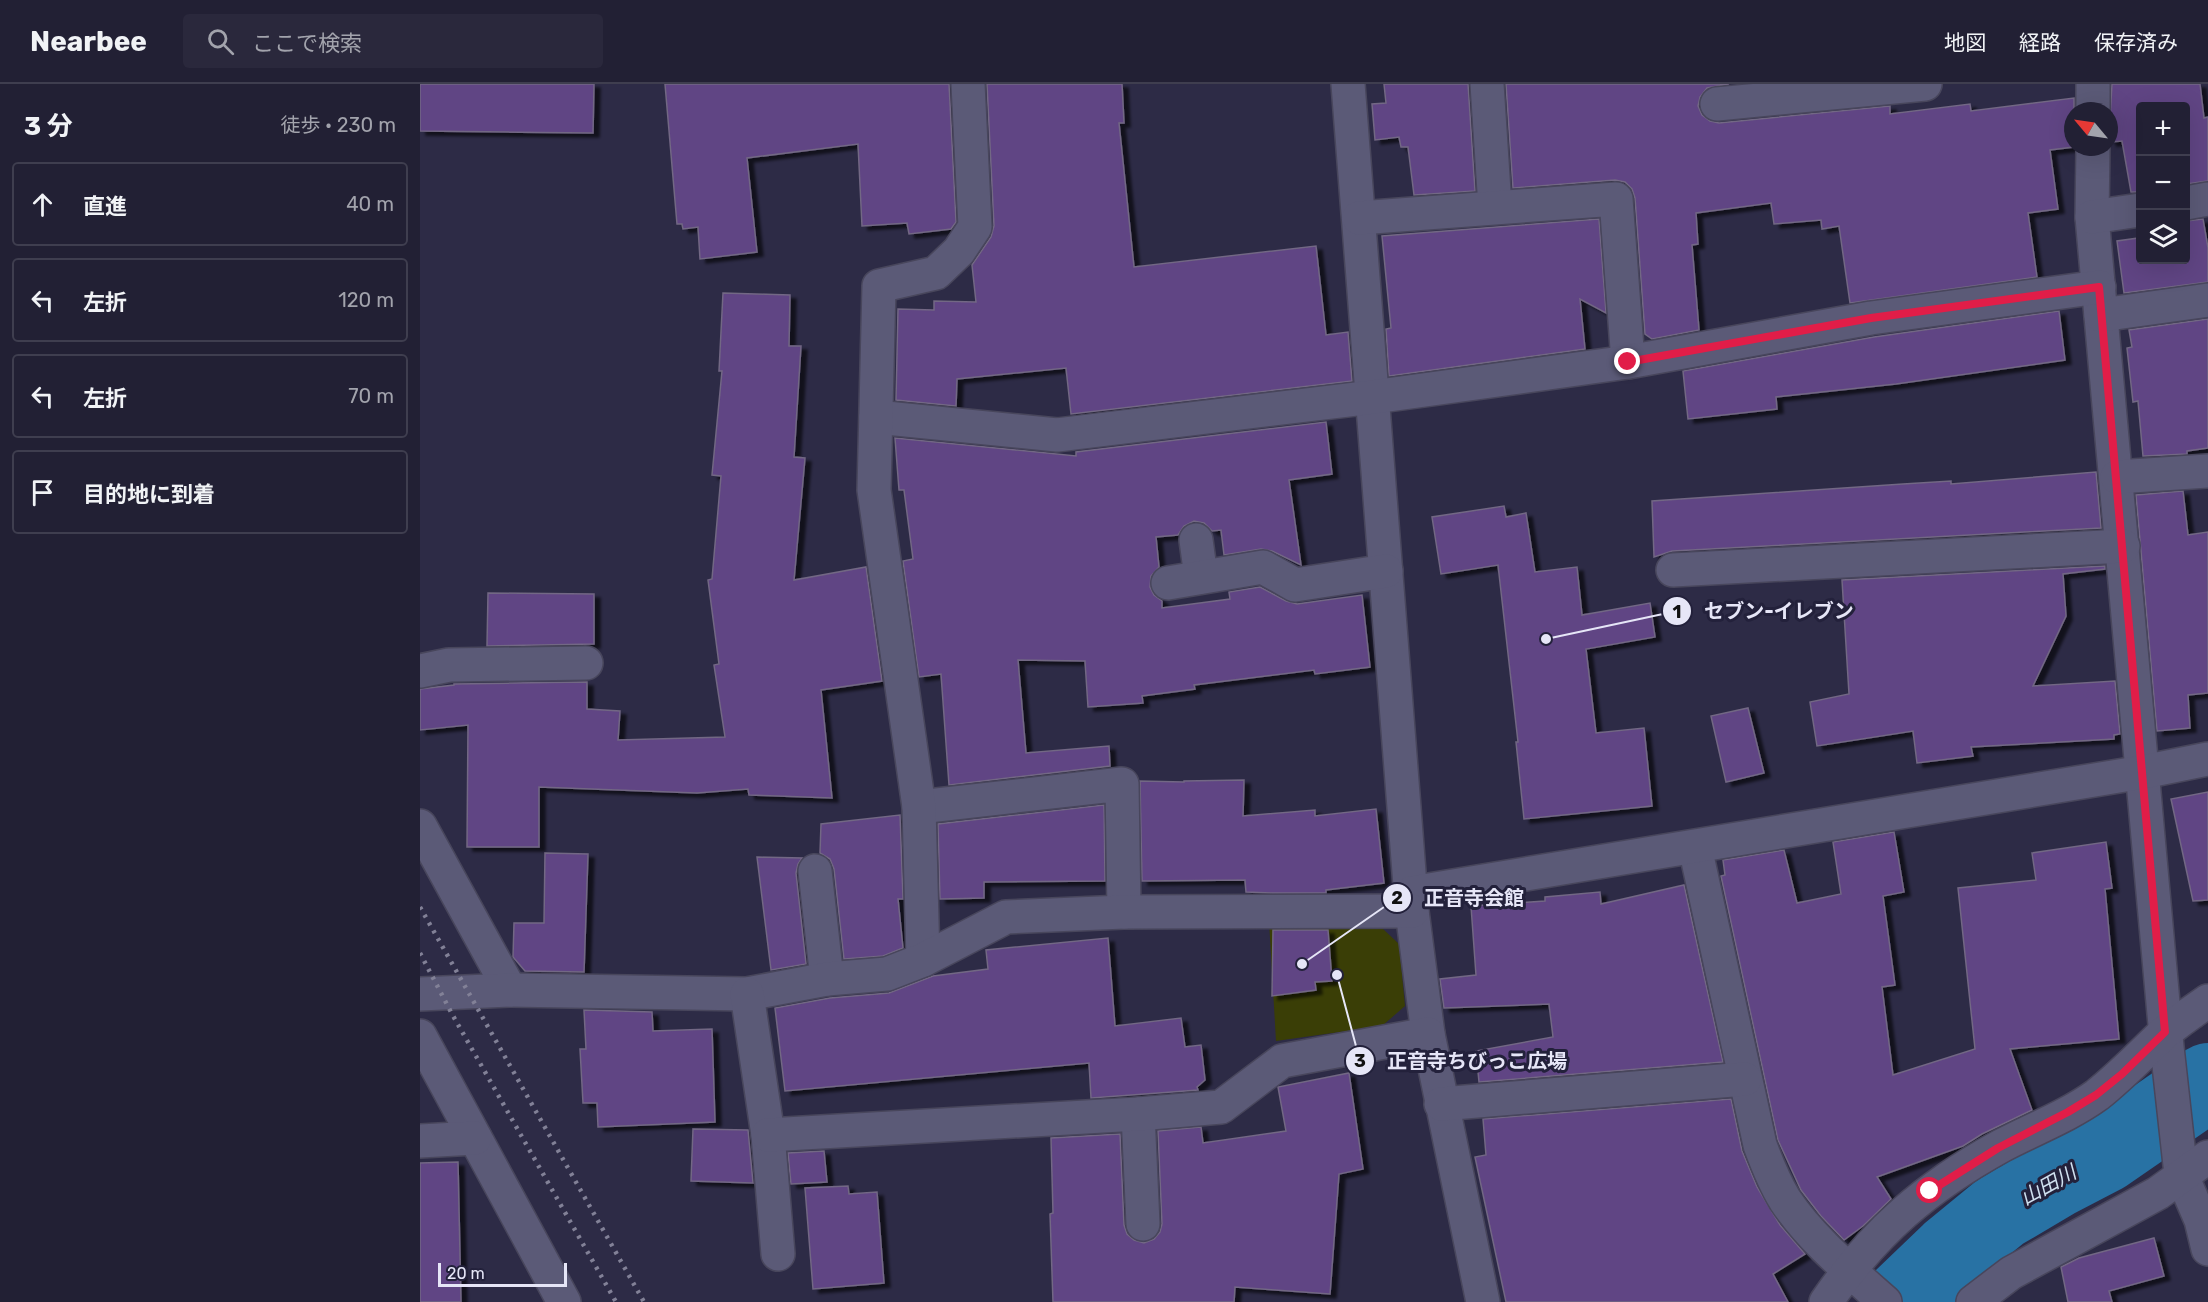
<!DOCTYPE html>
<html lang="ja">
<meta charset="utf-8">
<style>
body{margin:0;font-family:Rubik,"Noto Sans JP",sans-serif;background:#2a283c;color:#f1f3f6}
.controls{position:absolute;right:18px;top:18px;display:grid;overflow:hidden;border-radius:6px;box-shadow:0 6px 24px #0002}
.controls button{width:54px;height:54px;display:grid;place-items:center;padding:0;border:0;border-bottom:2px solid #3f3e4f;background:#222034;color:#f1f3f6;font:30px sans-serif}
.compass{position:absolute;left:1644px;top:18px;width:54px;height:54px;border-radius:50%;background:#222034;box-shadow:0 6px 24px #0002;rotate:299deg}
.scale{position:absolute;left:18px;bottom:15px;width:129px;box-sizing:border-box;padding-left:6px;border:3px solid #e6e6f7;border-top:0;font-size:16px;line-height:21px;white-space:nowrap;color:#e6e6f7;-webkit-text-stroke:4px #23213b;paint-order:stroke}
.stop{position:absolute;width:18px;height:18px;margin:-14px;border:4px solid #e11d48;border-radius:50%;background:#fff}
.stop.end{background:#e11d48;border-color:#fff;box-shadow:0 2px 6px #0008}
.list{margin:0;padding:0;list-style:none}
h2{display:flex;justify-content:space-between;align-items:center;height:78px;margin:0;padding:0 24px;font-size:26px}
h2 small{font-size:20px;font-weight:400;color:#a2a3ac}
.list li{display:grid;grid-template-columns:39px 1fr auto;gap:18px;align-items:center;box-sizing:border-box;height:84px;margin:0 12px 12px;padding:0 12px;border:2px solid #3f3e4f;border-radius:6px}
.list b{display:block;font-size:22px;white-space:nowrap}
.list em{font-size:20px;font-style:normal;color:#a2a3ac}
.icon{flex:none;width:33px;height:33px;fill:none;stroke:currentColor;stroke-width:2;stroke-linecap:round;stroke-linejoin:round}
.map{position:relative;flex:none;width:1788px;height:1218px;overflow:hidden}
header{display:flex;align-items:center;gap:36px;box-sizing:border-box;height:84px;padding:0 30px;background:#222034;border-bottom:2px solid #3f3e4f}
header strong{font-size:28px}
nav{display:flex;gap:33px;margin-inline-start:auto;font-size:21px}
.search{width:420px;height:54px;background:#2a283c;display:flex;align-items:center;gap:15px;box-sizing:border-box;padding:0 21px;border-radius:6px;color:#a2a3ac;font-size:22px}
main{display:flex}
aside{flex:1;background:#222034}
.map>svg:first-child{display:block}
.green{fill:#3a3e06}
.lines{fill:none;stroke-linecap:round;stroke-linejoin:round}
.river{stroke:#2872a4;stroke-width:78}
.building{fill:#604484;stroke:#726784;stroke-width:1.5;filter:url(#shadow)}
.minor-casing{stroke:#48465c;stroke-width:36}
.minor{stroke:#5b5a77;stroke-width:33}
.rail{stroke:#828197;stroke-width:4.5;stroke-dasharray:3 6;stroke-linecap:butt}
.route{stroke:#e11d48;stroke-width:8}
.labels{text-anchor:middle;stroke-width:6;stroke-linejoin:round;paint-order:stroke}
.water-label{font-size:20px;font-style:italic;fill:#d0e1f0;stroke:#23213b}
.leader{fill:none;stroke:#e6e6f7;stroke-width:2}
.callout-dot{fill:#e6e6f7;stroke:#23213b;stroke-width:2}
.mark-label{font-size:18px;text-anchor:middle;font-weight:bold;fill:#111}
.callout-label{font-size:20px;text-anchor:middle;font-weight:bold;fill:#e6e6f7;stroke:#23213b;stroke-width:6;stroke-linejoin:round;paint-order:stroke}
</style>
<header>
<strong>Nearbee</strong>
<div class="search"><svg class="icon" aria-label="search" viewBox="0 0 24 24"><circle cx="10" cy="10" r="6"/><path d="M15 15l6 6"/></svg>ここで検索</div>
<nav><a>地図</a><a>経路</a><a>保存済み</a></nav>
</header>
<main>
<aside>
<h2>3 分<small>徒歩 · 230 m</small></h2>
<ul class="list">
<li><svg class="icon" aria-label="ahead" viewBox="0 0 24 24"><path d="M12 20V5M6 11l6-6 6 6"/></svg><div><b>直進</b></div><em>40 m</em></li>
<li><svg class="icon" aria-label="left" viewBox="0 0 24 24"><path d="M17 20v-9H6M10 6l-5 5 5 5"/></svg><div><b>左折</b></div><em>120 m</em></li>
<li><svg class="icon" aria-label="left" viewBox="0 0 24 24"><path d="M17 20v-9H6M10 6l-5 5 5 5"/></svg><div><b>左折</b></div><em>70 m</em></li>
<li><svg class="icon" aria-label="arrive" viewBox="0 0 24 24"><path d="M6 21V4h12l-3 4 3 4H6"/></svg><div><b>目的地に到着</b></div></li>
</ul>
</aside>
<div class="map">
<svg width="1788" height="1218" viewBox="0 0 1788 1218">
<defs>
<filter id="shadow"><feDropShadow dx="6" dy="4" stdDeviation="1.5" flood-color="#0009"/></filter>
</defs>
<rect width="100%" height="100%" fill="#2d2b46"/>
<!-- green -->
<path class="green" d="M 849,837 L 927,843 L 962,844 L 979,860 L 985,922 L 962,942 L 856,957 Z"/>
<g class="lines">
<!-- river -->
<path class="river" d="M 1479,1218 L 1530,1169 L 1580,1128 L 1636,1095 L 1684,1070 L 1788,998"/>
</g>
<!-- building -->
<g class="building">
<path d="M 0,0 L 174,0 L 173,49 L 0,47 Z"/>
<path d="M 245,0 L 529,0 L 536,138 L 531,145 L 489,150 L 487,139 L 442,142 L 438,60 L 327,74 L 337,168 L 280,175 L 278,143 L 263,145 L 262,140 L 257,140 Z"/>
<path d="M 567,0 L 702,0 L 704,39 L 699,39 L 714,183 L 896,162 L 906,251 L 928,248 L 932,297 L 651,330 L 646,284 L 537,295 L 536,322 L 476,316 L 478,225 L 514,226 L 514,217 L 556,218 L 552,181 L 571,153 L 574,142 Z"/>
<path d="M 964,0 L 1048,0 L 1055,107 L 994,111 L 988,63 L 981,63 L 979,53 L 955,56 L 952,20 L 966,19 Z"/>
<path d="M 1086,0 L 1309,0 L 1287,4 L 1280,13 L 1278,22 L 1282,31 L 1290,37 L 1299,39 L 1470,22 L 1470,30 L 1550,20 L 1551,27 L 1654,14 L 1654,63 L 1630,66 L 1638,125 L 1608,129 L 1617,193 L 1430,219 L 1419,142 L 1402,145 L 1401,136 L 1354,140 L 1351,119 L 1276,129 L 1278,160 L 1272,161 L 1279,246 L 1232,255 L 1225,250 L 1215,114 L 1212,105 L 1205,98 L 1195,96 L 1093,104 Z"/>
<path d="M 1692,0 L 1780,0 L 1784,34 L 1788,33 L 1788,97 L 1766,100 L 1766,22 L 1720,22 L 1720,108 L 1711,108 L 1702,57 L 1691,58 L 1689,53 Z"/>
<path d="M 1179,135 L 1186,229 L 1160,215 L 1165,265 L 969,292 L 966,245 L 971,244 L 962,152 Z"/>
<path d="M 1783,135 L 1788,164 L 1788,198 L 1704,209 L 1697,157 L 1718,154 L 1717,145 L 1720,145 L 1720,176 L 1766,176 L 1766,137 Z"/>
<path d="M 303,209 L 370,211 L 369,262 L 381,262 L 374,373 L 385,374 L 374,496 L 446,483 L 462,597 L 401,606 L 412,714 L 329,711 L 328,705 L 277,709 L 119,703 L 119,763 L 47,763 L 48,641 L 0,646 L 0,605 L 34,601 L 34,600 L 167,598 L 167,625 L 200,627 L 198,656 L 305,653 L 294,581 L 299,580 L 288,496 L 292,495 L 301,392 L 292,391 L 302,287 L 299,287 Z"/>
<path d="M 1639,227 L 1645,276 L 1476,300 L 1356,313 L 1357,325 L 1268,335 L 1263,287 L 1454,253 Z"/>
<path d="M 1788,235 L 1788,364 L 1767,367 L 1767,370 L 1723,372 L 1718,317 L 1713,318 L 1707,264 L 1712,263 L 1709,246 Z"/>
<path d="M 906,338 L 912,390 L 869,396 L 881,481 L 852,467 L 841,465 L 804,471 L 801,446 L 792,447 L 784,439 L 774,437 L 764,442 L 758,451 L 736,453 L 739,483 L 731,492 L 730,503 L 734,511 L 742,517 L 742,524 L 810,515 L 809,508 L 840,503 L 866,517 L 877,520 L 942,511 L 950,583 L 895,590 L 894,586 L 774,601 L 775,605 L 722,612 L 723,619 L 668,623 L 665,577 L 598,576 L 606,669 L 689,662 L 690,682 L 529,701 L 521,590 L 499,593 L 483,477 L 493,475 L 484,406 L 479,406 L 475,354 L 656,372 L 656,368 Z"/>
<path d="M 1676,388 L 1681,444 L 1252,467 L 1234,473 L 1232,417 L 1483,400 L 1531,397 L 1531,400 Z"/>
<path d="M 1763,407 L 1768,451 L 1788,448 L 1788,609 L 1768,611 L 1770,644 L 1737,647 L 1716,411 Z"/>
<path d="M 1084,422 L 1086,433 L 1106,429 L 1115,488 L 1157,483 L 1162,531 L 1230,519 L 1235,553 L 1166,565 L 1176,649 L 1224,644 L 1232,722 L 1104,735 L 1096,658 L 1098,658 L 1078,481 L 1021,490 L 1012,433 Z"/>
<path d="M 1685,482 L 1685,485 L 1643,490 L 1646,532 L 1613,602 L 1695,597 L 1700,650 L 1694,651 L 1694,655 L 1551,663 L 1553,672 L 1497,679 L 1493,647 L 1397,662 L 1390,618 L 1429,610 L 1422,496 Z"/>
<path d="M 68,509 L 174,510 L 174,560 L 67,562 Z"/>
<path d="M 1328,624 L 1344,689 L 1306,698 L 1291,632 Z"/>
<path d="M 824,696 L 823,732 L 895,726 L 895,732 L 956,725 L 964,799 L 906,806 L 906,809 L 853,809 L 826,808 L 825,796 L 722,797 L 720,697 L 764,698 L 764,697 Z"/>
<path d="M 1788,708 L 1788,816 L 1773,817 L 1751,715 Z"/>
<path d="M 684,721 L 685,797 L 564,798 L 564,814 L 520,815 L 518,740 Z"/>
<path d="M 480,731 L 483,815 L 478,815 L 483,864 L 463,872 L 424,875 L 414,785 L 410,775 L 400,769 L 401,740 Z"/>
<path d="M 1474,748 L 1484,808 L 1463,812 L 1475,901 L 1462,903 L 1473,991 L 1555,965 L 1538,804 L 1616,796 L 1612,769 L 1686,758 L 1692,804 L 1685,805 L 1699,955 L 1590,965 L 1612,1026 L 1562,1050 L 1543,1062 L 1457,1093 L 1471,1115 L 1443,1142 L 1424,1156 L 1401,1132 L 1381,1106 L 1358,1056 L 1301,792 L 1305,791 L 1303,776 L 1364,766 L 1377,819 L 1421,810 L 1413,758 Z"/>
<path d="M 125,769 L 168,770 L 164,888 L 105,887 L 93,873 L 94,839 L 124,839 Z"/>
<path d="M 337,773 L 382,774 L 378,780 L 376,789 L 386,880 L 351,886 Z"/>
<path d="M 1264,801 L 1303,978 L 1059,998 L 1056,967 L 1133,953 L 1129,920 L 1024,924 L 1020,895 L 1056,891 L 1051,822 L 1125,817 L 1125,813 L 1180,808 L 1181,820 Z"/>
<path d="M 853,846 L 908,846 L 912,897 L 895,898 L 896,906 L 852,912 Z"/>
<path d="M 688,854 L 695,942 L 761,934 L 765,963 L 781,961 L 785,996 L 777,1003 L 778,1006 L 671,1014 L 669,979 L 365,1007 L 355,924 L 410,914 L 469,909 L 513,892 L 568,885 L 566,866 Z"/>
<path d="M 164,926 L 232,928 L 233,947 L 292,945 L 295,1038 L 178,1043 L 177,1019 L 163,1019 L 160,965 L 166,965 Z"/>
<path d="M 929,989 L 943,1085 L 919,1090 L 910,1210 L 815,1203 L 814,1218 L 633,1218 L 630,1130 L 633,1129 L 631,1054 L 700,1050 L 704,1141 L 707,1150 L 714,1156 L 724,1159 L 734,1155 L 740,1148 L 742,1140 L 738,1047 L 781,1043 L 783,1059 L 866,1047 L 858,1003 Z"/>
<path d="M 1311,1015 L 1322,1067 L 1337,1103 L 1360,1141 L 1385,1170 L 1353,1190 L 1368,1218 L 1086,1218 L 1055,1073 L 1066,1071 L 1063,1035 Z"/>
<path d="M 273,1045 L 328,1046 L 333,1099 L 271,1097 Z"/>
<path d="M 404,1067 L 407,1098 L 371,1100 L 368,1069 Z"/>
<path d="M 38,1078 L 41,1218 L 0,1218 L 0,1079 Z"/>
<path d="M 428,1102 L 429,1110 L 457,1108 L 464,1199 L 393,1205 L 385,1104 Z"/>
<path d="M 1734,1154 L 1744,1192 L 1689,1207 L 1692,1218 L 1648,1218 L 1641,1183 L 1659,1174 Z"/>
</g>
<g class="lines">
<defs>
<g id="minor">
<path d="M 928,0 L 992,827 L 1008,950 L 1063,1218"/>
<path d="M 1067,0 L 1075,123"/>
<path d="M 1297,20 L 1505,0"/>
<path d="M 1673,27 L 1673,0"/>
<path d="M 1673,63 L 1672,133 L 1747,963 L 1760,1081 L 1762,1092 L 1781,1136 L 1788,1165"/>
<path d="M 1766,119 L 1788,115"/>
<path d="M 1672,133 L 1720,126"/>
<path d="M 939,134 L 1196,115 L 1208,278"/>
<path d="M 1681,231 L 1788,216"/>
<path d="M 456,333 L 637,351 L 953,313 L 1208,278 L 1451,234 L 1679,203"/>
<path d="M 1697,393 L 1788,387"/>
<path d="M 776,456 L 781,493"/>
<path d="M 1253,486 L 1703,462"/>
<path d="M 748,499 L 843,483 L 875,501 L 966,487"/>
<path d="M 0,587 L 29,581 L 166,579"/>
<path d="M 499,723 L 702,700 L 704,828"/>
<path d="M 0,742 L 90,906"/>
<path d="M 1275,763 L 1340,1061 C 1347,1080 1354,1098 1365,1116 C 1391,1155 1430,1187 1465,1218"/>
<path d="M 395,787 L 407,895"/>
<path d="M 991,809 L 1723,688 L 1788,675"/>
<path d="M 503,876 L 499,723 L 454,406 L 459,202 L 516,189 L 539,167 L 555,143 L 548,0"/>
<path d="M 0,910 L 90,906 L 327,910 L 407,895 L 467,890 L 503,876 L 586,833 L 704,828 L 992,827"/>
<path d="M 327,910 L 348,1051 L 358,1170"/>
<path d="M 0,952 L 144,1218"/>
<path d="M 1021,1020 L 1325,995"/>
<path d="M 718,1030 L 723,1140"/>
<path d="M 348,1051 L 718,1030 L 801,1023 L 862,977 L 1008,950"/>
<path d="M 0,1057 L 55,1054"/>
<path d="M 1406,1218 C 1455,1147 1505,1104 1581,1062 C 1613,1045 1648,1032 1677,1011 C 1701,992 1722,970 1744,949 C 1758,938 1773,927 1788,917"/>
<path d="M 1553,1218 L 1591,1189 L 1738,1109 L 1788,1073"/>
</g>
</defs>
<!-- minor casing -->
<use href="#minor" class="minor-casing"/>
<!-- minor -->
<use href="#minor" class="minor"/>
<!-- rail -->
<g class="rail">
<path d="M 0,823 L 224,1218"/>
<path d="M 0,869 L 32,930 L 196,1218"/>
</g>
</g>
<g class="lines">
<!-- route -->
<path class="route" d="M 1208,278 L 1451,234 L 1679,203 L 1745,948 L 1702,990 L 1676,1011 L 1648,1028 L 1578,1064 L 1510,1107"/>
</g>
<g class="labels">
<!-- water labels -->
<g class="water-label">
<text transform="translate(1628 1101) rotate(-29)" y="7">山田川</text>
</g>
</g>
<!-- callouts -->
<path class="leader" d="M1126 555L1257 527M882 880L977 814M917 891L940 977"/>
<g class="callout-dot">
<circle cx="1126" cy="555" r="6"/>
<circle cx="882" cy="880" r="6"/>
<circle cx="917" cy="891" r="6"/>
<circle cx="1257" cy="527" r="15"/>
<circle cx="977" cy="814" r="15"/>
<circle cx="940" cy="977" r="15"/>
</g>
<g class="mark-label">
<text x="1257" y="534">1</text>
<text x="977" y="820">2</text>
<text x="940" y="983">3</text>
</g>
<g class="callout-label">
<text x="1359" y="534">セブン-イレブン</text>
<text x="1054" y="821">正音寺会館</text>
<text x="1057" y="984">正音寺ちびっこ広場</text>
</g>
</svg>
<div class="controls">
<button>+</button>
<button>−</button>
<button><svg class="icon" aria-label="layers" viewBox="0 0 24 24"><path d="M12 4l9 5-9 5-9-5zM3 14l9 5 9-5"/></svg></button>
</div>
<svg class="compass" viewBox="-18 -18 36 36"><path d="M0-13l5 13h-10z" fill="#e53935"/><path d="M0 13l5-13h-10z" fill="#a2a3ac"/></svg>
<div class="scale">20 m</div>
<div class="stop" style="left:1510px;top:1107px"></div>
<div class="stop end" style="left:1208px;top:278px"></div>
</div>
</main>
